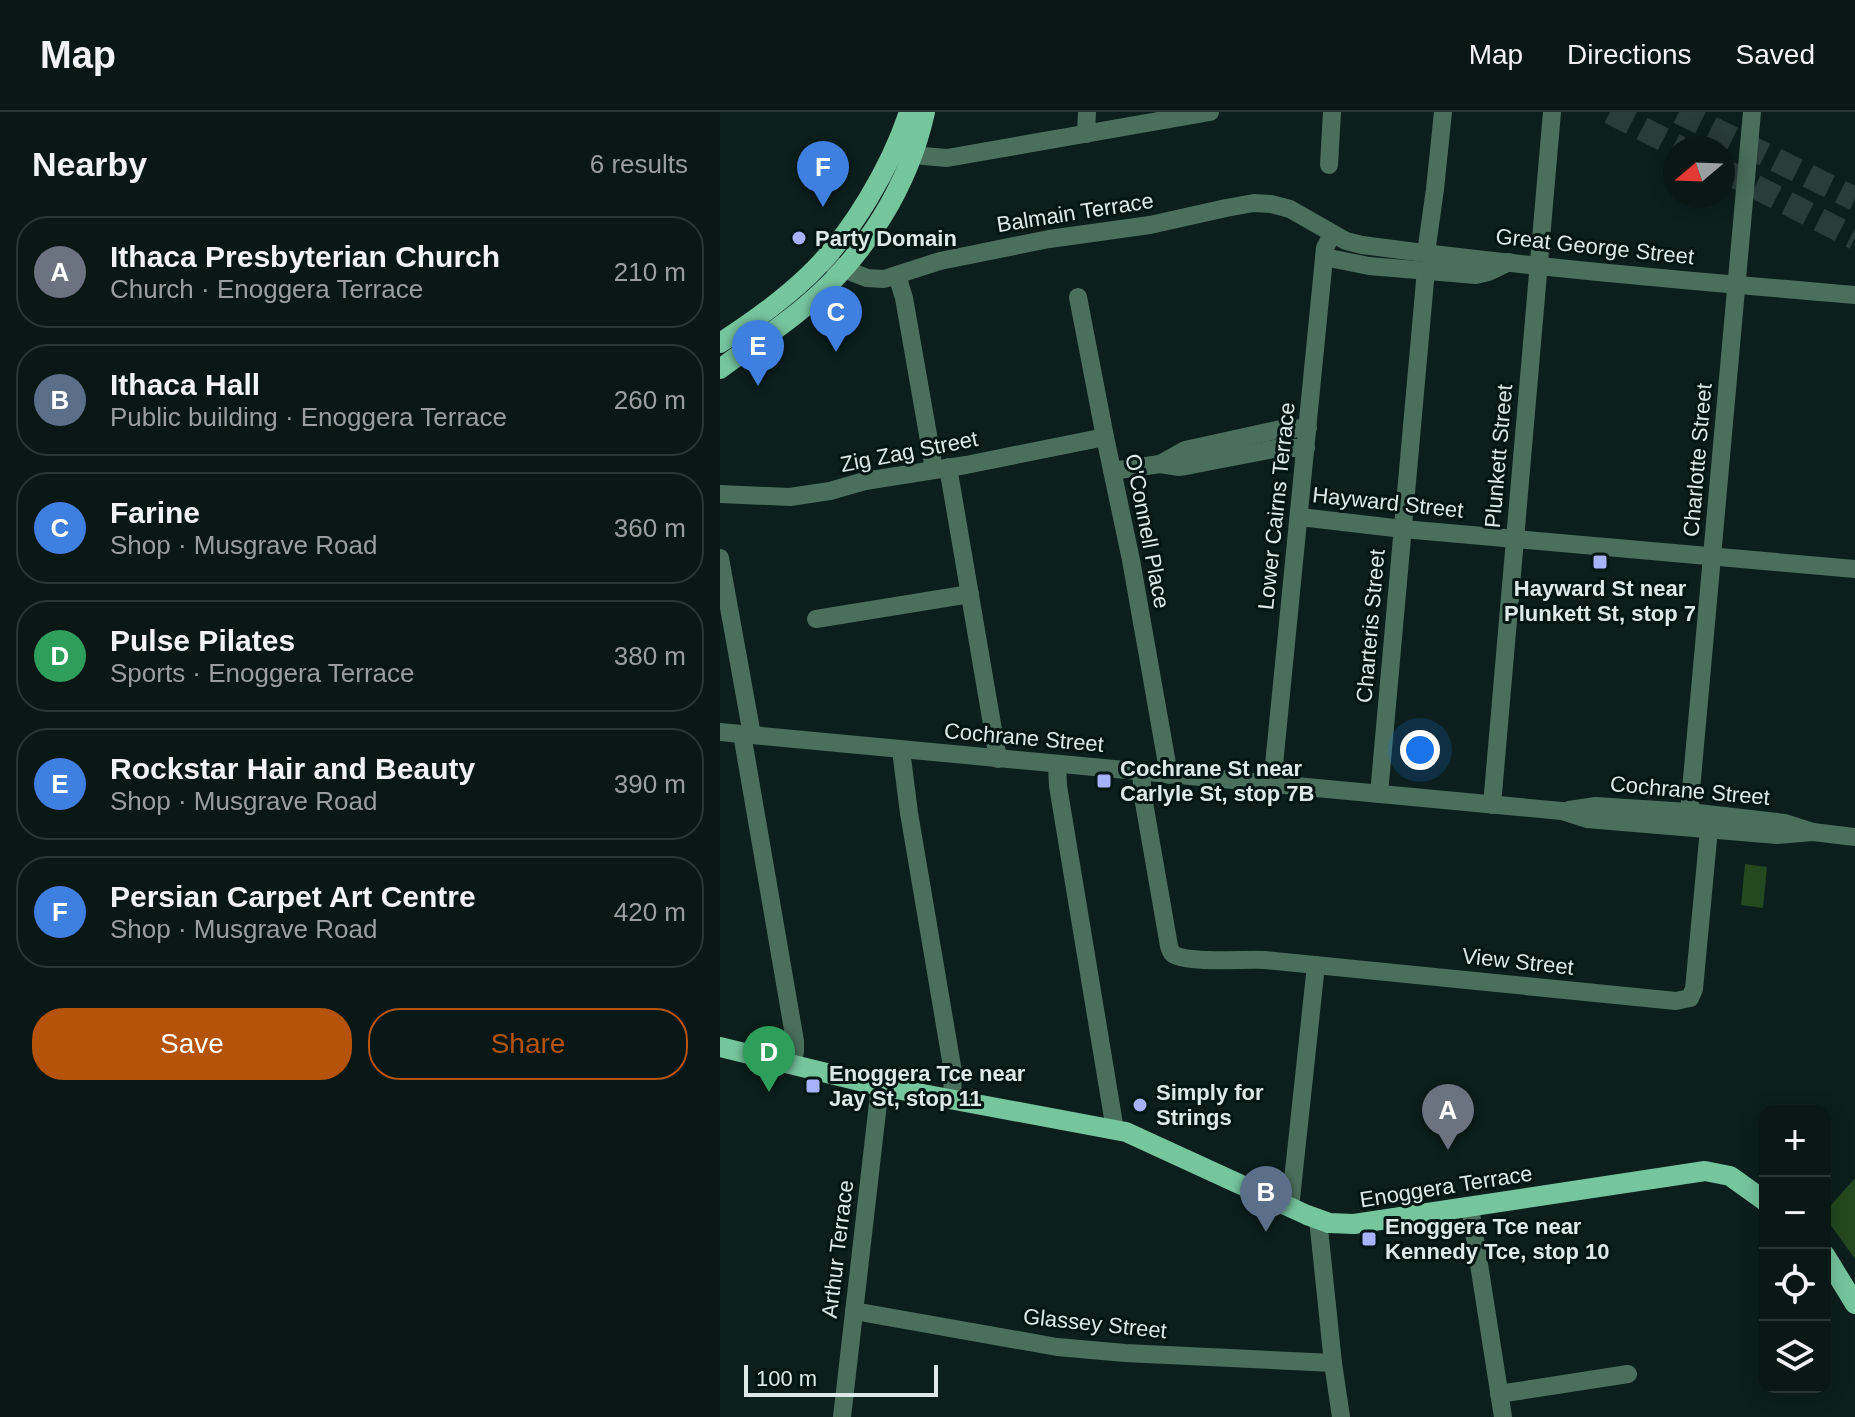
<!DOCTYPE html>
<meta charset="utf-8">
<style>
body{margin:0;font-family:Arial,sans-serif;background:#172422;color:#f1f3f6}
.controls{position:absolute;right:24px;bottom:24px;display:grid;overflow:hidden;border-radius:16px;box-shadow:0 4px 20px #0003}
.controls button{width:72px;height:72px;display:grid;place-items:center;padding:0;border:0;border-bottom:2px solid #293634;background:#091715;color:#f1f3f6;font:40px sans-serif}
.compass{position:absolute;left:943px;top:24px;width:72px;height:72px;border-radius:50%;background:#091715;box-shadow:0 4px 20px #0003;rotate:251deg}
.scale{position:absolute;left:24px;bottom:20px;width:194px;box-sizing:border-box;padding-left:8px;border:4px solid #dde9e6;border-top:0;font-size:22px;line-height:28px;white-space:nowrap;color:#dde9e6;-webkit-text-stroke:6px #041613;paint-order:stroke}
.you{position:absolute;left:700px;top:638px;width:28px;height:28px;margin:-20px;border:6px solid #fff;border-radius:50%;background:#1a73e8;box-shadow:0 0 0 12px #1a73e833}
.badge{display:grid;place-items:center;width:52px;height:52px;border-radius:50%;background:#b45309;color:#fff;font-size:26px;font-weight:700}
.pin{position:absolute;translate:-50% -66px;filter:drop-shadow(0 2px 4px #0008)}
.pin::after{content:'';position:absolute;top:42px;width:28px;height:24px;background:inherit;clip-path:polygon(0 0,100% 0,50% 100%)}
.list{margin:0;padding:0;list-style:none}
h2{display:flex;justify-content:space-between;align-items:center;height:104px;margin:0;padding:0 32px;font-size:34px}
h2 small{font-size:26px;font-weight:400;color:#999fa0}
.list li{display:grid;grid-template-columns:52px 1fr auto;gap:24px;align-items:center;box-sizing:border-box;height:112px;margin:0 16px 16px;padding:0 16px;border:2px solid #293634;border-radius:32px}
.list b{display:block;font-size:30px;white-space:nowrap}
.list p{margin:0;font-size:26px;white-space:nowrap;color:#999fa0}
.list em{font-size:26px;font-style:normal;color:#999fa0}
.actions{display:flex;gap:16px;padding:24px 32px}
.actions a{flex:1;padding:18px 0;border:2px solid #b45309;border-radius:32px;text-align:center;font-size:28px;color:#b45309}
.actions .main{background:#b45309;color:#fff}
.icon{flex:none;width:44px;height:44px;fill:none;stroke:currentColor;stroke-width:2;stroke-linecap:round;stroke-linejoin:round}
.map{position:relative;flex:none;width:1135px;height:1305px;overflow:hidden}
header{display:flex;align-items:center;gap:48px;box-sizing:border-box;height:112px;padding:0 40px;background:#091715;border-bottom:2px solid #293634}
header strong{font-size:38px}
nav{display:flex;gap:44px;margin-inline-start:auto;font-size:28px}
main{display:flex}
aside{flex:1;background:#091715}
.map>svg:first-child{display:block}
.green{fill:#24481f}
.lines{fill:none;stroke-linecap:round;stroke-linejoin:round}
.highway-tunnel{stroke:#2b3d3a;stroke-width:24;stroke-dasharray:24 12;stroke-linecap:butt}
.minor{stroke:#4a6f5c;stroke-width:18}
.major{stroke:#75c59d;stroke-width:20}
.poi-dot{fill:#a7b1fc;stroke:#041613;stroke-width:3}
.labels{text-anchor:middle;stroke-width:6;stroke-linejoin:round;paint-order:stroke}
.street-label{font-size:22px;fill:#dde9e6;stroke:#041613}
.poi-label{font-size:22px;font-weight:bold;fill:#dde9e6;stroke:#041613;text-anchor:start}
</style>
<header>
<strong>Map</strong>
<nav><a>Map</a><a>Directions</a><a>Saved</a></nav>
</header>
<main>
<aside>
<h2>Nearby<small>6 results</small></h2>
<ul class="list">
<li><span class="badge" style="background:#6b7280">A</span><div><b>Ithaca Presbyterian Church</b><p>Church · Enoggera Terrace</p></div><em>210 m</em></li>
<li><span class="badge" style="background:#5c6f8a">B</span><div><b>Ithaca Hall</b><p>Public building · Enoggera Terrace</p></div><em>260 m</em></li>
<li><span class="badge" style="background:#3f7fe0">C</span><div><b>Farine</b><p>Shop · Musgrave Road</p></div><em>360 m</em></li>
<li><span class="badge" style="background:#2e9e5b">D</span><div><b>Pulse Pilates</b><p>Sports · Enoggera Terrace</p></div><em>380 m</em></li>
<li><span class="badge" style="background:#3f7fe0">E</span><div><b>Rockstar Hair and Beauty</b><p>Shop · Musgrave Road</p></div><em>390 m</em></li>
<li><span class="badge" style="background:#3f7fe0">F</span><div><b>Persian Carpet Art Centre</b><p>Shop · Musgrave Road</p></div><em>420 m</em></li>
</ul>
<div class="actions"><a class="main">Save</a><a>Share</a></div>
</aside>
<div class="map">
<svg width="1135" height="1305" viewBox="0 0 1135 1305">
<rect width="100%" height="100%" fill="#0c1f1c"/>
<!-- green -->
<g class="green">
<path d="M 1025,752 L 1047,755 L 1043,796 L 1021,793 Z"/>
<path d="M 1135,1066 L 1135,1147 L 1105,1105 L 1105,1100 Z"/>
</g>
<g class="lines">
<!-- highway-tunnel -->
<g class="highway-tunnel">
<path d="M 890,0 L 960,36"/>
<path d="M 959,0 L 1135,87"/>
<path d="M 1003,58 L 1135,126"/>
</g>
<!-- minor -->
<g class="minor">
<path d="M 366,22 L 367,0"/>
<path d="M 179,36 L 203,44 L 227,46 L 490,0"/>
<path d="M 609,53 L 612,0"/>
<path d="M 706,141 L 715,77 L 723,0"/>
<path d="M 604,145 L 649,154 L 756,163 L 768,160 L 789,150"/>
<path d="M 113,153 L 147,166 L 164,167 L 220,149 L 329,127 L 430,113 L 506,96 L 534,91 L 551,92 L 570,97 L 626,129 L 642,133 C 806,155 970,169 1135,183"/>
<path d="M 177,163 L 184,186 L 214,357"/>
<path d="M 358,185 L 385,325 L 411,448 L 449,663"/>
<path d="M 440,352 L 465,338 L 561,317 L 588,316"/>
<path d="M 228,355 L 278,647"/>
<path d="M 392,359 L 440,352 L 459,355 L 471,353 L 559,336 L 586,336"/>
<path d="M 0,382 L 70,385 L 110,379 L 145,369 L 246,353 L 385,325"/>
<path d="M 580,405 L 683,417 L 1135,457"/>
<path d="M 0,446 L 32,623"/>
<path d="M 96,507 L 250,482"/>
<path d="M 0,620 L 842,699 L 867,707 L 1057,723 L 1093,720"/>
<path d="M 22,622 L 75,929 L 75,940 L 72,953"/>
<path d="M 181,638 L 189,701 L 233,960 L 232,988"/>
<path d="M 337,653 L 338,674 L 395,1018"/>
<path d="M 421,660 L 423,685 L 449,834 C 451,840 451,842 457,844 C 474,851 524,847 545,848 L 956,889 L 970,886 L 974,877 L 989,717"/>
<path d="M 552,673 L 605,136 L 612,122"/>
<path d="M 659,682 L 706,158"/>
<path d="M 772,693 L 832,0"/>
<path d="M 849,698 L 876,694 L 969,700 L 1065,711 L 1093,720 L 1135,725"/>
<path d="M 969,700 L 1032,0"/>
<path d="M 750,1095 L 783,1305"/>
<path d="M 570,1096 L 596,853"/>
<path d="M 598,1107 L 613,1251 L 621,1305"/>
<path d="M 134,1199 L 337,1235 L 405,1241 L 613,1251"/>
<path d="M 779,1282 L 908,1262"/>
<path d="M 122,1305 L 160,974"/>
</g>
<!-- major -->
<g class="major">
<path d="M 0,231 C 31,211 62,189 89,163 C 131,123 171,55 189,0"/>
<path d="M 0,257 C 29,235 61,216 89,191 C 146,142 189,73 205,0"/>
<path d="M 0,935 L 160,974 L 406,1020 L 587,1103 L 609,1111 L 634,1112 L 985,1059 L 1010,1064 L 1045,1089"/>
<path d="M 1105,1143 L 1135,1192"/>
</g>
</g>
<!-- markers -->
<g class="poi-dot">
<circle cx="79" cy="126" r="8"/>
<rect x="872" y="442" width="16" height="16" rx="4"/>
<rect x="376" y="661" width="16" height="16" rx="4"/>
<rect x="85" y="966" width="16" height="16" rx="4"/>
<circle cx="420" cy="993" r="8"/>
<rect x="641" y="1119" width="16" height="16" rx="4"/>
</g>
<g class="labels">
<!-- street labels -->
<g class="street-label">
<text transform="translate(355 100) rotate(-9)" y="8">Balmain Terrace</text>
<text transform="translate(875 134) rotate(6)" y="8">Great George Street</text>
<text transform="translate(189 339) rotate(-11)" y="8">Zig Zag Street</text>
<text transform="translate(778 344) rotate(-85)" y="8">Plunkett Street</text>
<text transform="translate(977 348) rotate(-85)" y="8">Charlotte Street</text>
<text transform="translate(668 390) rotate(6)" y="8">Hayward Street</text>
<text transform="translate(556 394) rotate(-84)" y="8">Lower Cairns Terrace</text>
<text transform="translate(428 419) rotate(79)" y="8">O'Connell Place</text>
<text transform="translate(650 514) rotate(-85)" y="8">Charteris Street</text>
<text transform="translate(304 625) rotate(5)" y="8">Cochrane Street</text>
<text transform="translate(970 678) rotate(5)" y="8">Cochrane Street</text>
<text transform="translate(798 849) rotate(6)" y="8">View Street</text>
<text transform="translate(726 1074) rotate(-9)" y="8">Enoggera Terrace</text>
<text transform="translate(117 1137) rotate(-83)" y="8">Arthur Terrace</text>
<text transform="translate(375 1211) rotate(6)" y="8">Glassey Street</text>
</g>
<!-- poi labels -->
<g class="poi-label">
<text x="95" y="134">Party Domain</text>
<text x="880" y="484" text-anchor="middle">Hayward St near<tspan x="880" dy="25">Plunkett St, stop 7</tspan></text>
<text x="400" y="664">Cochrane St near<tspan x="400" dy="25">Carlyle St, stop 7B</tspan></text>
<text x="109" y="969">Enoggera Tce near<tspan x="109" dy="25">Jay St, stop 11</tspan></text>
<text x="436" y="988">Simply for<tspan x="436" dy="25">Strings</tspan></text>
<text x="665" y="1122">Enoggera Tce near<tspan x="665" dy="25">Kennedy Tce, stop 10</tspan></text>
</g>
</g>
</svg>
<div class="controls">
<button>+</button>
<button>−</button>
<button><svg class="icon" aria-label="locate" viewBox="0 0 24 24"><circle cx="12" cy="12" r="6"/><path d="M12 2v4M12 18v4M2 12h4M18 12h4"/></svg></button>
<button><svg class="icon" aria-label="layers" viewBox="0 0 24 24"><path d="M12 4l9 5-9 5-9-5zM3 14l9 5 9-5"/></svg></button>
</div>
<svg class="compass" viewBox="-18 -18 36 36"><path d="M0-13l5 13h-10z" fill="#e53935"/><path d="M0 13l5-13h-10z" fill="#999fa0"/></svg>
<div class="scale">100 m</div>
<div class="you"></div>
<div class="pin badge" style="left:728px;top:1038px;background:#6b7280">A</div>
<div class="pin badge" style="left:546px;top:1120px;background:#5c6f8a">B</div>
<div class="pin badge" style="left:116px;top:240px;background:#3f7fe0">C</div>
<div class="pin badge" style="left:49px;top:980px;background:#2e9e5b">D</div>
<div class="pin badge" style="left:38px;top:274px;background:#3f7fe0">E</div>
<div class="pin badge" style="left:103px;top:95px;background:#3f7fe0">F</div>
</div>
</main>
